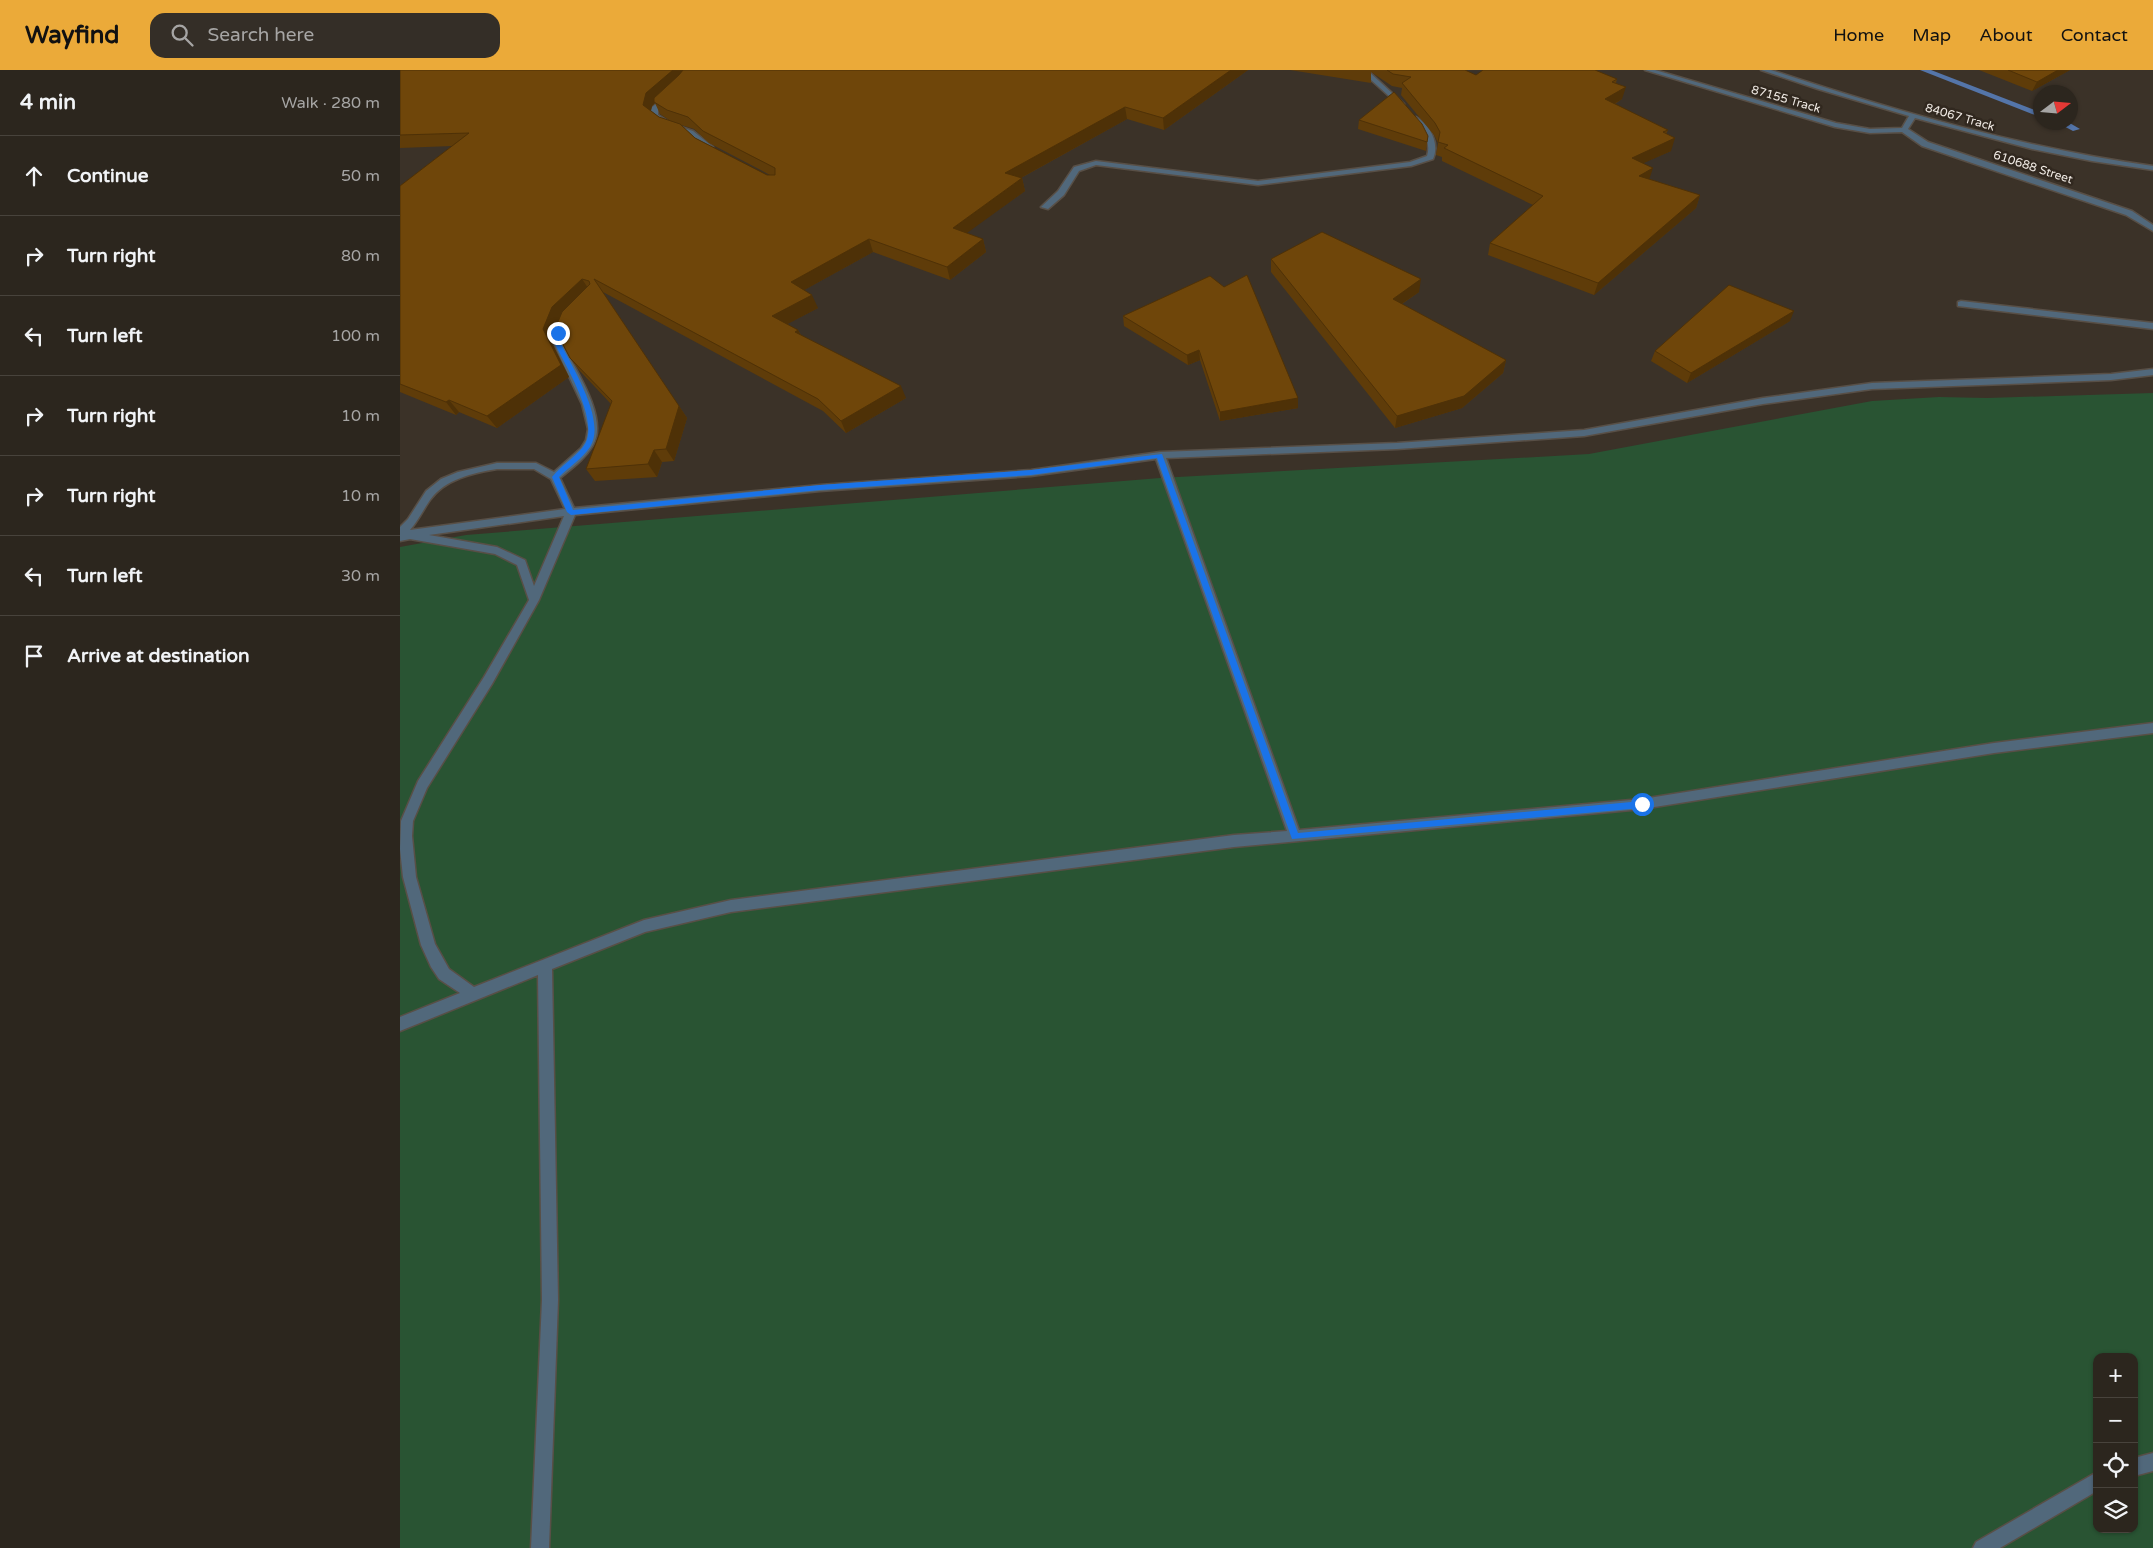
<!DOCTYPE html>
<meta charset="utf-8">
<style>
body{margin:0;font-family:"Varela Round",sans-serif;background:#342e27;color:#f1f3f6}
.controls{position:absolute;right:15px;bottom:15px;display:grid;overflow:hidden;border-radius:10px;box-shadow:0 1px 4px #0004}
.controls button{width:45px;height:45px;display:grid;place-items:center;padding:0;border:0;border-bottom:1px solid #48433c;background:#2c261e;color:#f1f3f6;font:25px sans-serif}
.compass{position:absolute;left:1633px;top:15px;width:45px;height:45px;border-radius:50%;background:#2c261e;box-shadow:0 1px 4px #0004;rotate:74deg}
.stop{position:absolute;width:15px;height:15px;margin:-11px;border:4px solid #1a73e8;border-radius:50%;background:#fff}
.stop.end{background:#1a73e8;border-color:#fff;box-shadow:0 1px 5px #0008}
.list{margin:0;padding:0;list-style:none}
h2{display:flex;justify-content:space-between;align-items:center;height:65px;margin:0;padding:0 20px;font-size:21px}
h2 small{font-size:16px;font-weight:400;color:#a6a5a4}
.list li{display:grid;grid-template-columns:32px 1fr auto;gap:15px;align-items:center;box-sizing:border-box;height:80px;padding:0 20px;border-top:1px solid #48433c}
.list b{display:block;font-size:19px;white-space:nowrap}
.list em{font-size:16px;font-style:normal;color:#a6a5a4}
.icon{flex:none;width:28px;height:28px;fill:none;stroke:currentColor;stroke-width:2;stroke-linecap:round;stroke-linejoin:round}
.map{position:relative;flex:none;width:1753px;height:1478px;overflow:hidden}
header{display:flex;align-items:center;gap:30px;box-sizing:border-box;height:70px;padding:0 25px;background:#ebaa39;color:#111}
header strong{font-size:24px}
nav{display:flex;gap:28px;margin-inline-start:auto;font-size:18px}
.search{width:350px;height:45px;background:#342e27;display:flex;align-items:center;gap:12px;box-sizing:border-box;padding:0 18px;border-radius:15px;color:#a6a5a4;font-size:19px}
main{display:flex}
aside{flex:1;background:#2c261e}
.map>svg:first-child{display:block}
.green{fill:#295433;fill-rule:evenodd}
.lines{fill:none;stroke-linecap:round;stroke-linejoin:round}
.stream{fill:#5475a9;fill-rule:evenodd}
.street-casing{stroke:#584f46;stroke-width:3}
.street{fill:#51687b;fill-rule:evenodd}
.wall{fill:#5f3c09;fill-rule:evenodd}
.shaded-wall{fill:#4e3107}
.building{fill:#6f460a;stroke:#4e3107}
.route{fill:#1a73e8}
.labels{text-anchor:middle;stroke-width:5;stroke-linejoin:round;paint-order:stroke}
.far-street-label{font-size:12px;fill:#f0eae4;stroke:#31281f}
</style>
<header>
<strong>Wayfind</strong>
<div class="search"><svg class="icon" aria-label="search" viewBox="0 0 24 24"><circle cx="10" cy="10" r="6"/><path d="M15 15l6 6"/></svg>Search here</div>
<nav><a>Home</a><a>Map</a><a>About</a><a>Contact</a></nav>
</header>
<main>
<aside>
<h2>4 min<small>Walk · 280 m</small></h2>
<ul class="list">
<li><svg class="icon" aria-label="ahead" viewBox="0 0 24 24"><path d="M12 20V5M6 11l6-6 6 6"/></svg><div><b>Continue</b></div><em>50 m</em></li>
<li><svg class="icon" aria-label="right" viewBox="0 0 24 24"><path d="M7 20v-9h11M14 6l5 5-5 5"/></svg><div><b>Turn right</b></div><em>80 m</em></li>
<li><svg class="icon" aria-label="left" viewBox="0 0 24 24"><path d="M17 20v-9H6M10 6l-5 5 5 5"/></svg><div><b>Turn left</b></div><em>100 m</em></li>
<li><svg class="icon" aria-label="right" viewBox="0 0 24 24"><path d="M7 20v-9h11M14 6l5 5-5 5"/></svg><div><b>Turn right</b></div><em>10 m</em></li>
<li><svg class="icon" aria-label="right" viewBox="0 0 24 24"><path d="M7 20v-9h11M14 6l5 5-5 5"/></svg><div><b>Turn right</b></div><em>10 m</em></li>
<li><svg class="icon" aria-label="left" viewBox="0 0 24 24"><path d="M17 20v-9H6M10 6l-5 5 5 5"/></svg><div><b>Turn left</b></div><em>30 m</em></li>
<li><svg class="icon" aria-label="arrive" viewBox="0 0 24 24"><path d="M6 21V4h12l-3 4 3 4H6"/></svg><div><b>Arrive at destination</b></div></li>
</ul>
</aside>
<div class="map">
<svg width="1753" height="1478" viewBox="0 0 1753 1478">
<rect width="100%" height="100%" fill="#3b3228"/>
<!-- green -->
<path class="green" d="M 1753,323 L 1753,1478 L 0,1478 L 0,477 L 66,465 L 760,408 L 1189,384 L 1472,331 L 1539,327 L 1587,328 ZM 1697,1287 L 1734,1287 L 1734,1459 L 1697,1459 Z"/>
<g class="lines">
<!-- stream -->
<g class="stream">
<path d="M 1520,0 L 1531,0 L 1640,42 L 1640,47 Z"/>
<path d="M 1656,52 L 1668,52 L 1680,59 L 1673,61 Z"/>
</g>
<defs>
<g id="street">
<path d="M 960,0 L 967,0 L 1004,34 L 1004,36 L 1000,36 Z"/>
<path d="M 1245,0 L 1255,0 L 1436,53 L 1470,59 L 1502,58 L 1509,46 L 1418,19 L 1361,0 L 1371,0 C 1495,41 1623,78 1753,96 L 1753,100 L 1692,91 L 1632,79 L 1515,48 L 1508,59 L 1528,72 L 1732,141 L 1753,155 L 1753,161 L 1726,145 L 1522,76 L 1502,62 L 1470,63 L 1435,57 Z"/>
<path d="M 266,26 L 271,27 L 258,39 L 258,45 L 272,54 L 293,61 L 313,77 L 313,81 L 307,81 L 287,65 L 266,58 L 251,48 L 251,38 Z"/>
<path d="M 1016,47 C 1030,54 1040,74 1033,89 L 1011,96 L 858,115 L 696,95 L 679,101 L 664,125 L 648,139 L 641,137 L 658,121 L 674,97 L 696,91 L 858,111 L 1010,92 L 1027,86 C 1032,70 1021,60 1012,49 Z"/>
<path d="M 1561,231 L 1753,253 L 1753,259 L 1558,236 L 1558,232 Z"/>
<path d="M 166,249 L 170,252 L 162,263 L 161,272 C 174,297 209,348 193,375 C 185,389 172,398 160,408 L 174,438 L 420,415 L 631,400 L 760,382 L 997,373 L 1184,360 L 1363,328 L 1472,313 L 1711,304 L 1753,299 L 1753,305 L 1711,310 L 1472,319 L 1363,334 L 1184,366 L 997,379 L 766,388 L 899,760 L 1242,729 L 1594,673 L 1753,653 L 1753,663 L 1594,683 L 1242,739 L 834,777 L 331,842 L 245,862 L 152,899 L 158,1230 L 149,1478 L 131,1478 L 142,1230 L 138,905 L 0,961 L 0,947 L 60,923 L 39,909 L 31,897 L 21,875 L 3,807 L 0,779 L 1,751 L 18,711 L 84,607 L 129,530 L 117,495 L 95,484 L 10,469 L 0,471 L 0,457 L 8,449 L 26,421 L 41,409 L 58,402 L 97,393 L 136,393 L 154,402 L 181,378 L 186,370 L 188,359 L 182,334 L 153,272 L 154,263 L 163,250 ZM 756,389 L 887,761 L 834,765 L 331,830 L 244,850 L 74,917 L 49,899 L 35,874 L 16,807 L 12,766 L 13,751 L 27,718 L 92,614 L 139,530 L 175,445 L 420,421 L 631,406 ZM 97,399 L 134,399 L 151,409 L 165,439 L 10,460 C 18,451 23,440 30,430 C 45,409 73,403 97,399 ZM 164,446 L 134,516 L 125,490 L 97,477 L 29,465 Z"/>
<path d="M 1753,1383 L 1753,1401 L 1734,1406 L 1734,1388 Z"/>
<path d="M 1697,1402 L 1697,1421 L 1600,1478 L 1573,1478 L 1576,1472 Z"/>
</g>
</defs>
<!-- street casing -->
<use href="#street" class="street-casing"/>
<!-- street -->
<use href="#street" class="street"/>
</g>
<!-- wall -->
<g class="wall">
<path d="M 0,0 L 848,0 L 764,60 L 727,49 L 621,108 L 622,108 L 625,121 L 566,163 L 583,169 L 586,182 L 550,210 L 473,182 L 404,220 L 418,238 L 387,254 L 398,260 L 401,265 L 506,328 L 446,363 L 423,341 L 203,222 L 287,348 L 274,391 L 262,392 L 257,407 L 195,411 L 186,399 L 211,334 L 179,300 L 170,288 L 156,261 L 151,271 L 169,307 L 97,358 L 59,342 L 56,345 L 0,322 L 0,116 L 52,76 L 0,78 ZM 255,33 L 260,44 L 272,52 L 259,47 L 251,41 L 252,36 ZM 281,55 L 294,59 L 309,73 L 370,105 L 367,105 L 295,68 Z"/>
<path d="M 890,0 L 1065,0 L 1076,5 L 1217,9 L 1216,13 L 1222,29 L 1215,34 L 1268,60 L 1266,64 L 1271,81 L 1243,93 L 1249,109 L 1300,125 L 1296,138 L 1194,225 L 1088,185 L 1090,173 L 1133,135 L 1042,91 L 1042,87 L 1036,85 L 1038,73 L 1034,65 L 1001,25 L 1002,18 L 992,16 L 971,2 L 971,13 Z"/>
<path d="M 1579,0 L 1670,0 L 1632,21 Z"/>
<path d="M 959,50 L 1028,66 L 1026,81 L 958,59 Z"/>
<path d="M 871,189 L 1019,222 L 1002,234 L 1106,290 L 1103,303 L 1062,338 L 995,358 L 871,202 Z"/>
<path d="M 810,206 L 898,338 L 820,351 L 800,290 L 788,295 L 724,256 L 723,246 Z"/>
<path d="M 1390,251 L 1287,313 L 1251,291 L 1255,281 Z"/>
</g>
<!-- shaded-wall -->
<g class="shaded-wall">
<path d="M 273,0 L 288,0 L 254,32 L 255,33 L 252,36 L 249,48 L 243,35 L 246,23 Z"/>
<path d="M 831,0 L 848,0 L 764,60 L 763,48 Z"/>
<path d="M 1658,0 L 1670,0 L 1632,21 L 1637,12 Z"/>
<path d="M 1226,17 L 1222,29 L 1202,41 L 1205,29 Z"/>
<path d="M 725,37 L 727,49 L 608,115 L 605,103 Z"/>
<path d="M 1275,68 L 1271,81 L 1228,100 L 1232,88 Z"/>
<path d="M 1253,98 L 1249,110 L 1239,106 Z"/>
<path d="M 622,108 L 625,121 L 556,171 L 553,158 Z"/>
<path d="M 1300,125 L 1296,138 L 1194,225 L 1198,213 Z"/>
<path d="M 469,169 L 473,182 L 397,224 L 391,212 Z"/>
<path d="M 583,169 L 586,182 L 550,210 L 547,197 Z"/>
<path d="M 182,209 L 190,221 L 161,250 L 151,271 L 169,307 L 97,358 L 87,346 L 152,237 Z"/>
<path d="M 1021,209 L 1019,222 L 991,241 L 993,229 Z"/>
<path d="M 412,225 L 418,238 L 378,259 L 372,246 Z"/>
<path d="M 1394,241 L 1390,251 L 1287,313 L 1291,303 Z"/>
<path d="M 398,260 L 404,272 L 395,262 Z"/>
<path d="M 799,280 L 800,290 L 788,295 L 787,285 Z"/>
<path d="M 1106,290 L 1103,303 L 1062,338 L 995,358 L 997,346 Z"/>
<path d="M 501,316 L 506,328 L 446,363 L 441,351 Z"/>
<path d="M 898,328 L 898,338 L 820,351 L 820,342 Z"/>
<path d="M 49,330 L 59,342 L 56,345 L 46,332 Z"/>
<path d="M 279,336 L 287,348 L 274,391 L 266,379 Z"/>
<path d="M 254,380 L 262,392 L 257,407 L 248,394 Z"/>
</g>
<!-- building -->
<g class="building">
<path d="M 0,0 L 273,0 L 246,23 L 243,35 L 259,47 L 280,54 L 295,68 L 367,105 L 375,105 L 375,98 L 303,61 L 288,47 L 267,40 L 254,32 L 254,28 L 279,5 L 283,0 L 831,0 L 763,48 L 725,37 L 605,103 L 622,108 L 553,158 L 583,169 L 547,197 L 469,169 L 391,212 L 412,225 L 372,246 L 398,260 L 395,262 L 501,316 L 441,351 L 418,329 L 194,209 L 279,336 L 266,379 L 254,380 L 248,394 L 186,399 L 212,331 L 170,288 L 155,259 L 162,242 L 190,214 L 189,211 L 182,209 L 152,237 L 143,259 L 161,295 L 87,346 L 49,330 L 46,332 L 0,314 L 0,116 L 69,63 L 0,65 Z"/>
<path d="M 987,0 L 1065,0 L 1076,5 L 1083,0 L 1195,0 L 1217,9 L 1212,12 L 1226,17 L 1205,29 L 1268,60 L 1263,62 L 1275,68 L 1232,88 L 1253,98 L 1239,106 L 1300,125 L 1198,213 L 1090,173 L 1143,126 L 1044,78 L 1048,75 L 1038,72 L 1040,62 L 1035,53 L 1002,13 L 1011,7 L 993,4 Z"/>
<path d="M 1608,0 L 1658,0 L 1637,12 Z"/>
<path d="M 994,22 L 1022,54 L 1028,66 L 1027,72 L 959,50 Z"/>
<path d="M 922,162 L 1021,209 L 993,229 L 1106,290 L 1064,326 L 997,346 L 871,189 Z"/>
<path d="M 847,205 L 898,328 L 820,342 L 799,280 L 787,285 L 723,246 L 810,206 L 824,217 Z"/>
<path d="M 1329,215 L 1394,241 L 1291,303 L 1255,281 Z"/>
</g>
<!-- route -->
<path class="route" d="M 158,261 L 161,263 L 160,272 C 172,297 207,351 190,377 C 183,388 168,398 159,407 L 173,440 L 420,415 L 631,400 L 762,384 L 898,763 L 1242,731 L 1246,734 L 1242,738 L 892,769 L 757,388 L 631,405 L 420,420 L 171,445 L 167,442 L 152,407 C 161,396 174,388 183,377 C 202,354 165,295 154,272 L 155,263 Z"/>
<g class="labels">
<!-- far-street labels -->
<g class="far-street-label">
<text transform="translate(1386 29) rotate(16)" y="4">87155 Track</text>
<text transform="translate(1560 47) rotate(16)" y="4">84067 Track</text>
<text transform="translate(1633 97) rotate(18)" y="4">610688 Street</text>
</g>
</g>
</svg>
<div class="controls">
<button>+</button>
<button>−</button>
<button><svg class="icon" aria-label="locate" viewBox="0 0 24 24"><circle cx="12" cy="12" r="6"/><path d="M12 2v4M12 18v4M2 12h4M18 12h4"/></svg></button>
<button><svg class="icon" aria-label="layers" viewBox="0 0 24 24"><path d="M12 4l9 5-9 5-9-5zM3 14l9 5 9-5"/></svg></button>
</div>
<svg class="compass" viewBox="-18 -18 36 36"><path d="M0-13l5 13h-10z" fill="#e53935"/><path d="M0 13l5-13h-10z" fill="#a6a5a4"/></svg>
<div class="stop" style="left:1242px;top:734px"></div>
<div class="stop end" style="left:158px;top:263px"></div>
</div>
</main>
